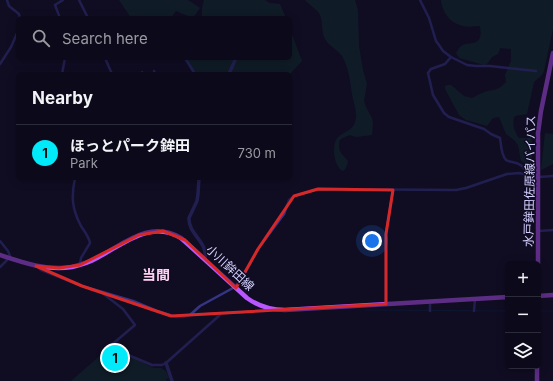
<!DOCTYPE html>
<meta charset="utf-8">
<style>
body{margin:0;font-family:Inter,"Noto Sans JP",sans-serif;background:#1a1827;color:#f1f3f6}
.controls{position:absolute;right:12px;bottom:12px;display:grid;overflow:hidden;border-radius:6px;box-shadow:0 2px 10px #0003}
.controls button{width:36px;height:36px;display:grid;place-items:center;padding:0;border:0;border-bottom:1px solid #2c2b39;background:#0c0a1a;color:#f1f3f6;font:20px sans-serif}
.you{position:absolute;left:372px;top:241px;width:14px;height:14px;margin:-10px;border:3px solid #fff;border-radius:50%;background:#1a73e8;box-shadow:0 0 0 6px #1a73e833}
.badge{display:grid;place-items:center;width:26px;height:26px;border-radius:50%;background:#00eafa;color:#111;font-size:13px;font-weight:700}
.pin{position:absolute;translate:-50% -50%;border:2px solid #fff;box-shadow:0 1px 4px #0006}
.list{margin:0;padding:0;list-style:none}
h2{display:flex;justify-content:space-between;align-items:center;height:52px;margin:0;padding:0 16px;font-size:17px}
h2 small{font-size:13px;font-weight:400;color:#9a9aa2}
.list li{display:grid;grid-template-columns:26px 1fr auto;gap:12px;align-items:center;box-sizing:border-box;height:56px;padding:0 16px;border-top:1px solid #2c2b39}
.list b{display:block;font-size:15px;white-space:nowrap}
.list p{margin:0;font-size:13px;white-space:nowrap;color:#9a9aa2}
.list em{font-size:13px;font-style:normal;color:#9a9aa2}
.icon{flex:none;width:22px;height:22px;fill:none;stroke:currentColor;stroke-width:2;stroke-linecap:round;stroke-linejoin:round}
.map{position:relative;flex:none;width:553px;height:381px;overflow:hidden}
.search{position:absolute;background:#0c0a1a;box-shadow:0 2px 10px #0003;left:16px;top:16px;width:276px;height:44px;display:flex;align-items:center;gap:10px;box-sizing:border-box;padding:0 14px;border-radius:6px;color:#9a9aa2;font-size:15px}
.panel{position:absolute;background:#0c0a1a;box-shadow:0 2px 10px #0003;left:16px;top:72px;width:276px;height:108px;border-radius:6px}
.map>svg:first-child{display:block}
.green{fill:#0f2e2b}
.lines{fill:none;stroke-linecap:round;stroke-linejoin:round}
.stream{stroke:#092146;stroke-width:1}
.minor{stroke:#353585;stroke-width:2.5}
.tertiary{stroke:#353585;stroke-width:3.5}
.primary{stroke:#ba56ff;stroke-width:4.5}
.marked{fill:none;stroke:#d62828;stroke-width:3;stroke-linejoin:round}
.labels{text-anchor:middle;stroke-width:3;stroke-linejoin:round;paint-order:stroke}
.street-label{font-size:12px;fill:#d3cfff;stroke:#100d23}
.quarter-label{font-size:14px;font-weight:bold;fill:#ffd1f0;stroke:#100d23}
</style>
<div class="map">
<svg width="553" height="381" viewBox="0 0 553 381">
<rect width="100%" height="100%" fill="#100d23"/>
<!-- green -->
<g class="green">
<path d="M 119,0 L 188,0 L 200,8 L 193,18 L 176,11 L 171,18 L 131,18 Z"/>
<path d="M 204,0 L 265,0 L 270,3 L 280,4 L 286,18 L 202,18 L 202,8 Z"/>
<path d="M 305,0 L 355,0 L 358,10 L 359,46 L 363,70 L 367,84 L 364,101 L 366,107 L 372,118 L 373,123 L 372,135 L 356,137 L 350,135 C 347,136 342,138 340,140 C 338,143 339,150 341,153 C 343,156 346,158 348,161 C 347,166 346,170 342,171 C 334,165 332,148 336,140 C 342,130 356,133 356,115 C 356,108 353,101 352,94 C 350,81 349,68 342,56 C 337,49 329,46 325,39 C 321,31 323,22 320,15 C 317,9 309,5 305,0 Z"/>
<path d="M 441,0 L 553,0 L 553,29 L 544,71 L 542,75 L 534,82 L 527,114 L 515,116 C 511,124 515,132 519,138 L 531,138 L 532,141 L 532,160 L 529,166 L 521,161 L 518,145 L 514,140 L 506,134 L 499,117 L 493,118 L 487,126 L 466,120 L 459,115 L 445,89 L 445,86 L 448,85 L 451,85 L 464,96 L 472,98 C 476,96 479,94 482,93 C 494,88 495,93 506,82 L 505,75 L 511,61 L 511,49 L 500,48 L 498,54 L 492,57 L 487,64 L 484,65 L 459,58 L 456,53 C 458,50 460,46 463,45 C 466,43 470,44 473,43 C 482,41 481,33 480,26 C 474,26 466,28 460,25 C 449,22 442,11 441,0 Z"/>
<path d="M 290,29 L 302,61 L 290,74 L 195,74 L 185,58 L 290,58 Z"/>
<path d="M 545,133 L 553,134 L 553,164 L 541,170 Z"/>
<path d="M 110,347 L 154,368 L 161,368 L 166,371 L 169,378 L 166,379 L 167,381 L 71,381 Z"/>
</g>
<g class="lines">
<!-- stream -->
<g class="stream">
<path d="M 366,310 L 508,311"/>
<path d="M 538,311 L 553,311"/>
<path d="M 168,379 L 169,381"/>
</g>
<!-- minor -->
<g class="minor">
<path d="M 7,0 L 9,6 L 19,14 L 20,18"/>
<path d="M 79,0 L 88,18"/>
<path d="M 420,0 L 429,18 L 436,41 L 439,45 L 443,51 L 451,57 L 467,65 L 476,66 L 490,66 L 536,71"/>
<path d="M 60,18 L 55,5 L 63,0"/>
<path d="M 451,57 L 445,64 L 431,69 L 428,73 L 433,95 L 444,113 L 449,117 L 484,129 L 491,134 L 500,138 C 501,144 501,155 506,160 C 509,162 510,161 512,162 C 519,163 525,167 527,174"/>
<path d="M 105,58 L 112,74"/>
<path d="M 185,58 L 195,74"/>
<path d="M 0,64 L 11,47 L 18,31"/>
<path d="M 154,71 L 155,74"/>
<path d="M 142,72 L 143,74"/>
<path d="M 62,74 L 65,58"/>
<path d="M 75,178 C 71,197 72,209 81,226 C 85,232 89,237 90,243 L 81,258 L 80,264"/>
<path d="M 539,231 L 553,230"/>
<path d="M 0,241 L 8,251 L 10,256 L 7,260 L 0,267"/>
<path d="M 36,266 L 41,270 L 82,286 L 133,301 L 157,311 L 176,317 L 183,317 L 190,315 L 263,311 L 269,309"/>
<path d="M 101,292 L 123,309 L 135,325 L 109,347 L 152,365 L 162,365 L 166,363 L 221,314"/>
<path d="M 386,304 L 386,234 L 393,190"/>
<path d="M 430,311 L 430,302"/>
<path d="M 474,311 L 475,299"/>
<path d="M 190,315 L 200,306 L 233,288 L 241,280 L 258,249 L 284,214 L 289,200 L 294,196 L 318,189 L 456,190 L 466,188 L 507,174 L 519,173 L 539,177 L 553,176"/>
</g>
<!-- tertiary -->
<g class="tertiary">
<path d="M 229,74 L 235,60"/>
<path d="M 199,178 L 198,194 L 197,201 L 189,218 C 188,234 208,242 205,258"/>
<path d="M 166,363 L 172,381"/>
</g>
<!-- primary -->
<g class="primary">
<path d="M 0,255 C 24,263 47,271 72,267 C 80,265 88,263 95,259 C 123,245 149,219 181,238 L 247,298 C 258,306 271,310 285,310 L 508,297"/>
<path d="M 538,264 L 538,133 L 541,111 L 553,53"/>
<path d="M 538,296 L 553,295"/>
<path d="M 537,381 L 537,366"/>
</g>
</g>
<!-- marked area -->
<path d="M0 0H553V381H0ZM 318,189 L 393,190 L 386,234 L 386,304 L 171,316 L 82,286 L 36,266 L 59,268 L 80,265 L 139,235 L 163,231 L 185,240 L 236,288 L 258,249 L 294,196 Z" fill="#100d23" fill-opacity=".55" fill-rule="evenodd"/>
<path class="marked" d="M 318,189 L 393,190 L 386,234 L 386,304 L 171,316 L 82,286 L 36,266 L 59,268 L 80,265 L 139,235 L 163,231 L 185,240 L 236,288 L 258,249 L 294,196 Z"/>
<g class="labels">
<!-- street labels -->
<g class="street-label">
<text transform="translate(530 181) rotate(-89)" y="4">水戸鉾田佐原線バイパス</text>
<text transform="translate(230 268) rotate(43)" y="4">小川鉾田線</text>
</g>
<!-- quarter labels -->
<g class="quarter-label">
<text x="156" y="280">当間</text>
</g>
</g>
</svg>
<div class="controls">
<button>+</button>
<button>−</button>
<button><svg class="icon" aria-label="layers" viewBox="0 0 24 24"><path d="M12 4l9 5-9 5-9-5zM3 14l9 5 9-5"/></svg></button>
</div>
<div class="you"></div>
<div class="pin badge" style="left:115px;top:358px">1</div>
<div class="search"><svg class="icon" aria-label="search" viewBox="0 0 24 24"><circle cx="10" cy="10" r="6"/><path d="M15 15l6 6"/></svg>Search here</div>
<section class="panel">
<h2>Nearby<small></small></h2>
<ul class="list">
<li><span class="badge">1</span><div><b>ほっとパーク鉾田</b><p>Park</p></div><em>730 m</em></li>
</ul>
</section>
</div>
